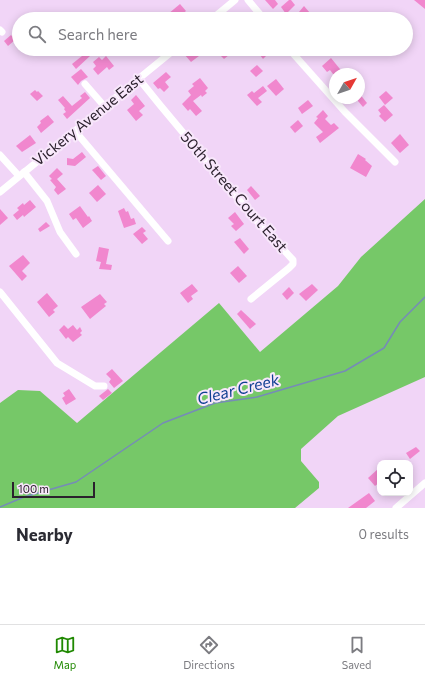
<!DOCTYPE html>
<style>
body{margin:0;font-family:Commissioner,sans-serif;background:#f2f2f3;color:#2b2b33}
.controls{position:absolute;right:12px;bottom:12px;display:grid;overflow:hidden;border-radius:8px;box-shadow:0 2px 10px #0003}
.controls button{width:36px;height:36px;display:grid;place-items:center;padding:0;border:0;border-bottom:1px solid #e1e1e2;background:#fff;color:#2b2b33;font:20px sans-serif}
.compass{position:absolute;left:329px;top:68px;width:36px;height:36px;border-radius:50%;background:#fff;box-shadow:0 2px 10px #0003;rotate:50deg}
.scale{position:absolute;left:12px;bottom:10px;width:83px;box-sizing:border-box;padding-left:4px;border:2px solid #2b212d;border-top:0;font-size:11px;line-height:14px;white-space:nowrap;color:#2b212d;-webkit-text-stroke:3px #f8e7fb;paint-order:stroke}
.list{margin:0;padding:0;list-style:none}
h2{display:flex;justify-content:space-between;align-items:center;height:52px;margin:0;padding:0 16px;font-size:17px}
h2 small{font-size:13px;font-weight:400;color:#7c7c81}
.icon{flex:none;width:22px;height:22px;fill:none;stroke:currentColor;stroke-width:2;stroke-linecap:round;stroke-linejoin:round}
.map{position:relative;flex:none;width:425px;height:508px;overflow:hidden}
.search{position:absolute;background:#fff;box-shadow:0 2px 10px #0003;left:12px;right:12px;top:12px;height:44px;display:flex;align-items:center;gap:10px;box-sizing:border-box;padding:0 14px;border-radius:22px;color:#7c7c81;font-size:15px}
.sheet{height:116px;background:#fff}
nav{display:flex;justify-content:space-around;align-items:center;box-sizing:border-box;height:56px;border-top:1px solid #e1e1e2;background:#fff;font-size:11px;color:#7c7c81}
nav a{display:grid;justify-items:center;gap:2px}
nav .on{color:#208902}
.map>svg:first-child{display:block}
.forest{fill:#76c868}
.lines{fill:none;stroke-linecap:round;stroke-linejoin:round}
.stream{stroke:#768bb8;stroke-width:1.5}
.building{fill:#f187ce}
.minor{stroke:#fff;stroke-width:7}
.labels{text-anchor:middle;stroke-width:4;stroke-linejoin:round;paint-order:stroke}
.street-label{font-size:15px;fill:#2b212d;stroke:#f8e7fb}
.water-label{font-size:16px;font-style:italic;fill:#0f3f92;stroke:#f8e7fb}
</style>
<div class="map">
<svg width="425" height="508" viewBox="0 0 425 508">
<rect width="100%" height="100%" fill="#f1d5f7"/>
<!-- forest -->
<path class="forest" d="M 425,199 L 425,377 L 338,416 L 301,449 L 301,461 L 319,482 L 319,488 L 295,508 L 0,508 L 0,403 L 18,390 L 40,391 L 77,423 L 219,303 L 260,352 L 338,286 L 361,257 Z"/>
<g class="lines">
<!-- stream -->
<path class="stream" d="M 0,507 L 24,497 L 76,482 L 163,423 L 215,403 L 257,397 L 345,371 L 384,348 L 400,322 L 425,297"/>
</g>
<!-- building -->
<g class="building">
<path d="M 265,0 L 275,0 L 278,4 L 273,9 Z"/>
<path d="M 289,0 L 291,0 L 295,5 L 286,14 L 281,7 Z"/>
<path d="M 414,0 L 425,0 L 425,9 Z"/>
<path d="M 180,4 L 186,11 L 176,19 L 162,19 Z"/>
<path d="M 304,6 L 310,13 L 305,18 L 299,12 Z"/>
<path d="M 11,35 L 15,40 L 8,46 L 4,41 Z"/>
<path d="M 77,49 L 84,49 L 90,56 L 76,69 L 72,64 L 82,56 Z"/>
<path d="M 190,49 L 200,49 L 203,53 L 191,62 L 184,54 Z"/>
<path d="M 224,49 L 229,55 L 224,59 L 219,54 Z"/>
<path d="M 260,49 L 264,49 L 268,54 L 263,59 L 257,51 Z"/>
<path d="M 106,56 L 114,66 L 109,70 L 107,67 L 98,75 L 93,69 L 96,66 L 93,62 L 99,57 L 102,60 Z"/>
<path d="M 331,58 L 344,74 L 333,74 L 330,70 L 327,72 L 322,66 Z"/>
<path d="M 257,65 L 263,71 L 256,77 L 250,71 Z"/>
<path d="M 81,69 L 88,77 L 81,81 L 78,85 L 71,77 Z"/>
<path d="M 166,72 L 171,77 L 165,82 L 169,87 L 164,92 L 160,88 L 158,89 L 153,83 Z"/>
<path d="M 200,78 L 208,88 L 205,91 L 207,93 L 202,97 L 201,95 L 193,101 L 202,111 L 196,116 L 190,109 L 188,111 L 182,104 L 191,95 L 188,91 L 194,86 L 192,84 Z"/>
<path d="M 276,79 L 284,89 L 276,96 L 267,86 Z"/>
<path d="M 263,86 L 267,91 L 258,98 L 262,102 L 257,106 L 247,95 L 252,91 L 254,93 Z"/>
<path d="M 35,90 L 37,92 L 38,91 L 43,96 L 37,101 L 30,94 Z"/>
<path d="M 386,91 L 393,98 L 385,105 L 379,97 Z"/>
<path d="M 85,92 L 90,98 L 67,119 L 63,114 L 66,112 L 64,109 L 65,108 L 58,100 L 63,96 L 72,106 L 82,98 L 80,96 Z"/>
<path d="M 359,93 L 367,103 L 363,107 L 358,101 Z"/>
<path d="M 136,95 L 145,106 L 139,111 L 143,115 L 136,121 L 127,110 L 134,104 L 131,100 Z"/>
<path d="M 308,100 L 313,106 L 302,114 L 298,108 Z"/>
<path d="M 384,105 L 393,115 L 385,122 L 379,116 L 381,114 L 378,110 Z"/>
<path d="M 323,110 L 328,116 L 325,119 L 331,125 L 334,123 L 339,128 L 320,143 L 316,137 L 323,132 L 314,123 L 318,118 L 316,117 Z"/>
<path d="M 48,115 L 54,122 L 41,133 L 37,127 L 41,123 L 40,121 Z"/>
<path d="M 298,120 L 303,126 L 295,133 L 290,127 Z"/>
<path d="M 400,134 L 409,145 L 400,153 L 391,143 Z"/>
<path d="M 30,135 L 36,143 L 22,152 L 16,146 Z"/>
<path d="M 82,152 L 86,157 L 75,166 L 67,165 L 67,158 L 73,159 Z"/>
<path d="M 358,154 L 366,159 L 365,160 L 372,166 L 366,177 L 350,168 Z"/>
<path d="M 98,166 L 106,176 L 101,180 L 92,170 Z"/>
<path d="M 57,168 L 63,174 L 57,179 L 66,189 L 58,195 L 54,190 L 56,187 L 50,180 L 52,179 L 49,176 Z"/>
<path d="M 98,185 L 106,194 L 97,202 L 89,193 Z"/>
<path d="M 251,186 L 260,196 L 255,200 L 247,190 Z"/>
<path d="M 30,200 L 36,207 L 24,217 L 23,215 L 17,220 L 13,215 L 19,210 L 17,208 L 23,203 L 24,205 Z"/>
<path d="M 80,206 L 88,217 L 89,216 L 92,221 L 83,228 L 76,218 L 73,220 L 69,214 Z"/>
<path d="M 124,208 L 126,212 L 128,211 L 131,219 L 134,218 L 136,224 L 124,228 L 118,211 Z"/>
<path d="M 0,209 L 8,218 L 0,225 Z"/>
<path d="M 235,212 L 244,224 L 236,231 L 231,226 L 234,224 L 228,218 Z"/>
<path d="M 46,222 L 50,226 L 40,232 L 38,229 Z"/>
<path d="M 142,227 L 146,231 L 143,233 L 148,239 L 142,244 L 133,234 Z"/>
<path d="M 240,238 L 249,249 L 244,254 L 234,242 Z"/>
<path d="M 99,247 L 109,249 L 106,264 L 112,265 L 111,270 L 99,269 L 101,262 L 96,261 Z"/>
<path d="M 23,255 L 30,263 L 22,271 L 27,276 L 22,281 L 9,266 Z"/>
<path d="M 238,266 L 247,276 L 239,283 L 230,273 Z"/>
<path d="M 192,284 L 198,291 L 191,296 L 193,299 L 188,303 L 180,293 Z"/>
<path d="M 312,284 L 318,290 L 306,301 L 299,294 Z"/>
<path d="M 289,287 L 294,293 L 287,300 L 282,294 Z"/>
<path d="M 47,293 L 58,306 L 53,310 L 55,312 L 49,317 L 37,302 Z"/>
<path d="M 100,294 L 107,302 L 104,304 L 106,306 L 90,319 L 81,307 Z"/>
<path d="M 241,310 L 256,324 L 250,329 L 237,314 Z"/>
<path d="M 64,325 L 68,329 L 73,325 L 77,330 L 80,327 L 82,331 L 80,333 L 82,335 L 73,342 L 68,337 L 66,339 L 59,330 Z"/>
<path d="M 112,369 L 123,381 L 114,388 L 109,382 L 111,379 L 106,374 Z"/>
<path d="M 69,389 L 76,399 L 66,405 L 62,398 L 65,396 L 63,393 Z"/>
<path d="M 108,389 L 112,393 L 103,400 L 99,396 Z"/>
<path d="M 416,447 L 420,451 L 410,459 L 406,453 Z"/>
<path d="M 378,469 L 380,471 L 380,482 L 375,486 L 368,478 Z"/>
<path d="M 369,493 L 375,501 L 366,508 L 348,508 Z"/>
</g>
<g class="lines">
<!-- minor -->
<g class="minor">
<path d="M 248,0 L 264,19"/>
<path d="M 212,19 L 235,0"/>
<path d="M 0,30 L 2,32"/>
<path d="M 289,49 L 345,112 L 395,162"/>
<path d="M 139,79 L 160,105 L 256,220 L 293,260 L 293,264 L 289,268 L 251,299"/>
<path d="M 85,84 L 105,107"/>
<path d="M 75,131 L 168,241"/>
<path d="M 0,155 L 19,176"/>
<path d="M 24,172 L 47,201 L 60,232 L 76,254"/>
<path d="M 0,192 L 175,49"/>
<path d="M 0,292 L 57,363 L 95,386 L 104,386"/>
<path d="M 396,508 L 425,483"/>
</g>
</g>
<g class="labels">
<!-- street labels -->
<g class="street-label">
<text transform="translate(88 120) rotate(-39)" y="5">Vickery Avenue East</text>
<text transform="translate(234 192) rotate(49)" y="5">50th Street Court East</text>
</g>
<!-- water labels -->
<g class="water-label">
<text transform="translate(238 389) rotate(-14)" y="6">Clear Creek</text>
</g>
</g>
</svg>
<div class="controls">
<button><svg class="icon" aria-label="locate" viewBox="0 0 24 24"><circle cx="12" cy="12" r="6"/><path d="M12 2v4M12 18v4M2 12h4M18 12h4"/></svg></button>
</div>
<svg class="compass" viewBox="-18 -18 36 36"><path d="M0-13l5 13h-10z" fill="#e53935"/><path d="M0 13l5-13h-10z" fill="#7c7c81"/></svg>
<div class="scale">100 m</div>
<div class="search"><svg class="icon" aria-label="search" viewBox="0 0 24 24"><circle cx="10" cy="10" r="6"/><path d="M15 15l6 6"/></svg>Search here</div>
</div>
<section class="sheet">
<h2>Nearby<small>0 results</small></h2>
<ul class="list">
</ul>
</section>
<nav>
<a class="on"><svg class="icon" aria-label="map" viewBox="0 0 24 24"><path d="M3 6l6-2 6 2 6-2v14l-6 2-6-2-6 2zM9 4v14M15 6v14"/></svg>Map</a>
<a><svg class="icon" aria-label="directions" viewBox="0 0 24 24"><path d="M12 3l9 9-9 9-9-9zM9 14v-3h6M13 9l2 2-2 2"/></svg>Directions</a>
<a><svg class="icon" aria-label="saved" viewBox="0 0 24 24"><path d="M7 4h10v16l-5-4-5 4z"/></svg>Saved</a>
</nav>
